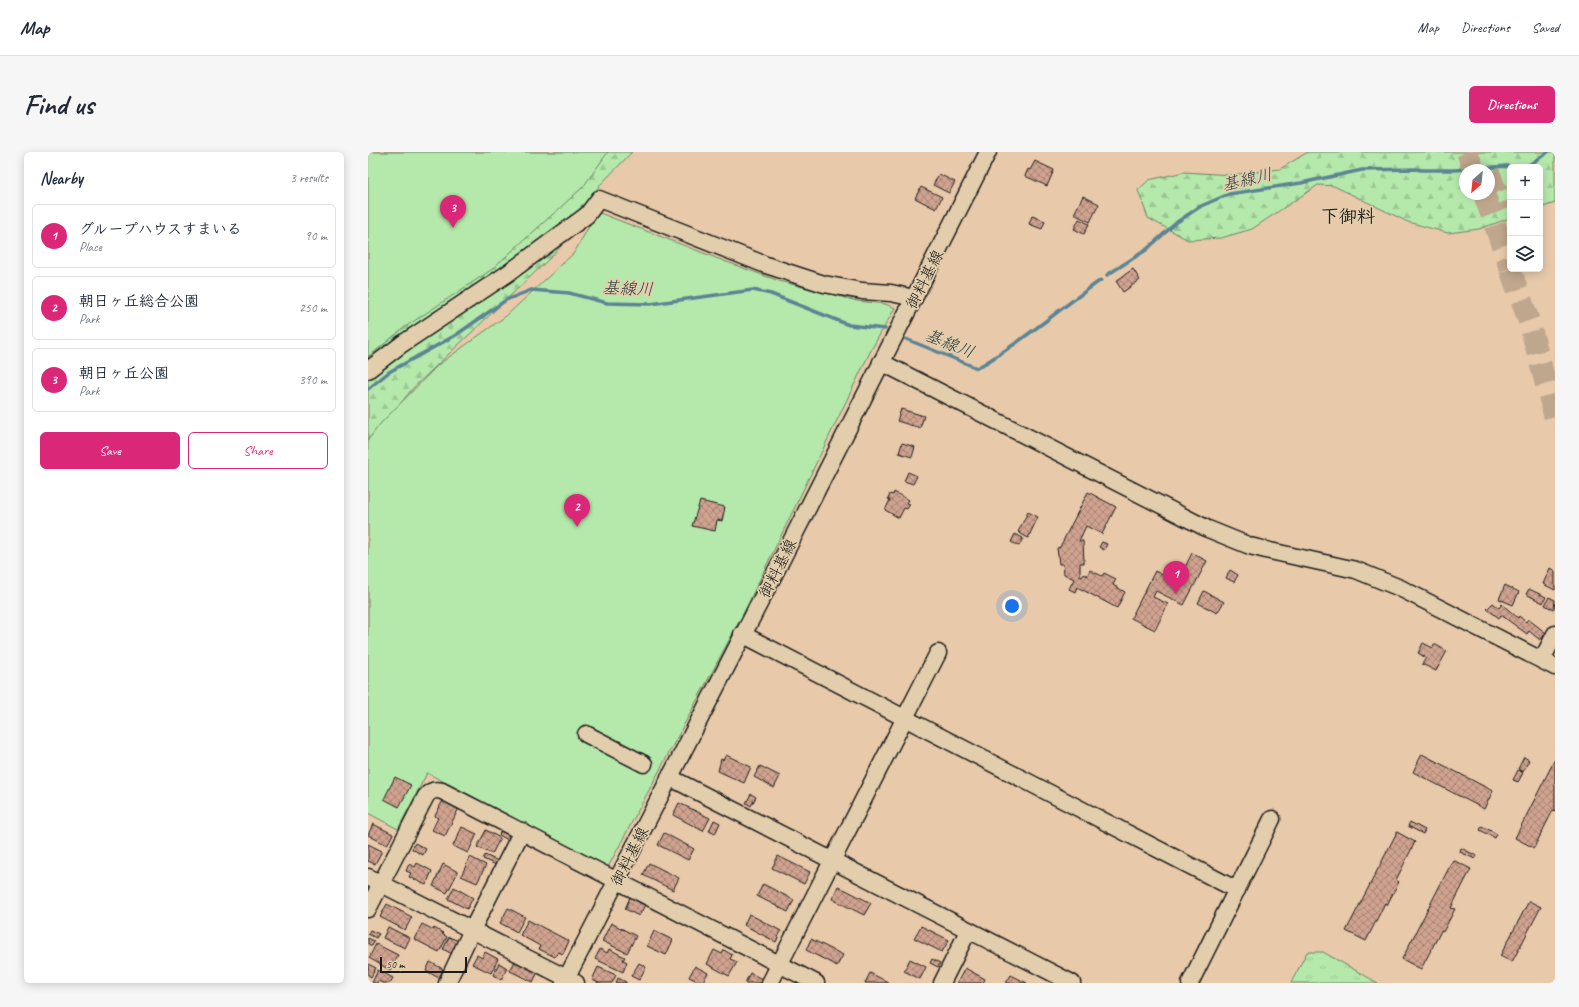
<!DOCTYPE html>
<meta charset="utf-8">
<style>
body{margin:0;font-family:Caveat,"Klee One",sans-serif;background:#f6f6f7;color:#1f2937}
.controls{position:absolute;right:12px;top:12px;display:grid;overflow:hidden;border-radius:6px;box-shadow:0 2px 10px #0003}
.controls button{width:36px;height:36px;display:grid;place-items:center;padding:0;border:0;border-bottom:1px solid #e0e1e3;background:#fff;color:#1f2937;font:20px sans-serif}
.compass{position:absolute;left:1091px;top:12px;width:36px;height:36px;border-radius:50%;background:#fff;box-shadow:0 2px 10px #0003;rotate:207deg}
.scale{position:absolute;left:12px;bottom:10px;width:87px;box-sizing:border-box;padding-left:4px;border:2px solid #1c1c1c;border-top:0;font-size:11px;line-height:14px;white-space:nowrap;color:#1c1c1c;-webkit-text-stroke:3px #e2ceac;paint-order:stroke}
.you{position:absolute;left:644px;top:454px;width:14px;height:14px;margin:-10px;border:3px solid #fff;border-radius:50%;background:#1a73e8;box-shadow:0 0 0 6px #1a73e833}
.badge{display:grid;place-items:center;width:26px;height:26px;border-radius:50%;background:#db2777;color:#fff;font-size:13px;font-weight:700}
.pin{position:absolute;translate:-50% -33px;filter:drop-shadow(0 1px 2px #0008)}
.pin::after{content:'';position:absolute;top:21px;width:14px;height:12px;background:inherit;clip-path:polygon(0 0,100% 0,50% 100%)}
.list{margin:0;padding:0;list-style:none}
h2{display:flex;justify-content:space-between;align-items:center;height:52px;margin:0;padding:0 16px;font-size:17px}
h2 small{font-size:13px;font-weight:400;color:#747a83}
.list li{display:grid;grid-template-columns:26px 1fr auto;gap:12px;align-items:center;box-sizing:border-box;height:64px;margin:0 8px 8px;padding:0 8px;border:1px solid #e0e1e3;border-radius:6px}
.list b{display:block;font-size:15px;white-space:nowrap}
.list p{margin:0;font-size:13px;white-space:nowrap;color:#747a83}
.list em{font-size:13px;font-style:normal;color:#747a83}
.actions{display:flex;gap:8px;padding:12px 16px}
.actions a{flex:1;padding:9px 0;border:1px solid #db2777;border-radius:6px;text-align:center;font-size:14px;color:#db2777}
.actions .main{background:#db2777;color:#fff}
.icon{flex:none;width:22px;height:22px;fill:none;stroke:currentColor;stroke-width:2;stroke-linecap:round;stroke-linejoin:round}
.map{position:relative;flex:none;width:1187px;height:831px;overflow:hidden;border-radius:6px}
header{display:flex;align-items:center;gap:24px;box-sizing:border-box;height:56px;padding:0 20px;background:#fff;border-bottom:1px solid #e0e1e3}
header strong{font-size:19px}
nav{display:flex;gap:22px;margin-inline-start:auto;font-size:14px}
.intro{display:flex;align-items:center;justify-content:space-between;box-sizing:border-box;height:96px;padding:0 24px}
h1{margin:0;font-size:28px}
.button{padding:10px 18px;border-radius:6px;background:#db2777;color:#fff;font-size:14px;font-weight:700}
main{display:flex;gap:24px;padding:0 24px}
aside{flex:1;background:#fff;border-radius:6px;box-shadow:0 2px 10px #0003}
.map>svg:first-child{display:block}
.grass{fill:url(#grass-tufts);stroke:#688264}
.forest{fill:url(#forest-firs);stroke:#688264;fill-rule:evenodd}
.park{fill:#b5e9ab;stroke:#688264}
.lines{fill:none;stroke-linecap:round;stroke-linejoin:round}
.stream{stroke:#5a8494;stroke-width:3.5}
.building{fill:url(#building-cross-hatch);stroke:#1c1c1c}
.highway-tunnel{stroke:#bfa78e;stroke-width:22;stroke-dasharray:22 11;stroke-linecap:butt}
.minor-casing{stroke:#1c1c1c;stroke-width:19}
.minor{stroke:#e2ceac;stroke-width:16}
.labels{text-anchor:middle;stroke-width:3.5;stroke-linejoin:round;paint-order:stroke}
.street-label{font-size:16px;fill:#1c1c1c;stroke:#e2ceac}
.water-label{font-size:17px;font-style:italic;fill:#313f44;stroke:#e2ceac}
.quarter-label{font-size:18px;font-weight:bold;fill:#1c1c1c;stroke:#e2ceac}
</style>
<header>
<strong>Map</strong>
<nav><a>Map</a><a>Directions</a><a>Saved</a></nav>
</header>
<div class="intro"><h1>Find us</h1><a class="button">Directions</a></div>
<main>
<aside>
<h2>Nearby<small>3 results</small></h2>
<ul class="list">
<li><span class="badge">1</span><div><b>グループハウスすまいる</b><p>Place</p></div><em>90 m</em></li>
<li><span class="badge">2</span><div><b>朝日ヶ丘総合公園</b><p>Park</p></div><em>250 m</em></li>
<li><span class="badge">3</span><div><b>朝日ヶ丘公園</b><p>Park</p></div><em>390 m</em></li>
</ul>
<div class="actions"><a class="main">Save</a><a>Share</a></div>
</aside>
<div class="map">
<svg width="1187" height="831" viewBox="0 0 1187 831">
<defs>
<pattern id="grass-tufts" width="24" height="20" patternUnits="userSpaceOnUse"><rect width="24" height="20" fill="#b5e9ab"/><path d="M3 7l-1-3M5 7V3M7 7l1-3M15 17l-1-3M17 17v-4M19 17l1-3" fill="none" stroke="#9bc793"/></pattern>
<pattern id="forest-firs" width="22" height="20" patternUnits="userSpaceOnUse"><rect width="22" height="20" fill="#b5e9ab"/><path d="M5 1l3.5 6h-7zM16 11l3.5 6h-7z" fill="#9bc793"/></pattern>
<pattern id="building-cross-hatch" width="8" height="8" patternUnits="userSpaceOnUse"><rect width="8" height="8" fill="#d0a390"/><path d="M0 0l8 8M0 8l8-8" fill="none" stroke="#a88475"/></pattern>
</defs>
<rect width="100%" height="100%" fill="#e8caab"/>
<filter id="ink" filterUnits="userSpaceOnUse"><feTurbulence type="fractalNoise" baseFrequency=".025" numOctaves="2"/><feDisplacementMap in="SourceGraphic" scale="8" xChannelSelector="R" yChannelSelector="G"/><feConvolveMatrix kernelMatrix="1 2 1 2 8 2 1 2 1" color-interpolation-filters="sRGB"/></filter>
<g filter="url(#ink)">
<!-- grass -->
<path class="grass" d="M 939,800 L 955,800 L 1010,831 L 923,831 Z"/>
<!-- forest -->
<g class="forest">
<path d="M 0,0 L 264,0 L 231,34 L 196,91 L 182,106 L 45,236 L 0,292 Z"/>
<path d="M 940,0 L 1187,0 L 1187,51 L 1172,56 L 1172,15 L 1142,15 L 1142,66 L 1111,77 L 1080,81 L 1040,70 L 966,34 L 950,33 L 884,77 L 853,86 L 820,88 L 780,66 L 770,38 L 781,28 L 816,20 L 863,23 L 912,17 ZM 1097,18 L 1121,18 L 1121,42 L 1097,42 Z"/>
</g>
<!-- park -->
<g class="park">
<path d="M 0,0 L 240,0 L 215,35 L 123,118 L 37,175 L 0,205 Z"/>
<path d="M 229,60 L 356,109 L 411,129 L 489,149 L 517,152 L 527,156 L 503,198 L 375,462 L 240,715 L 59,621 L 30,677 L 0,661 L 0,288 L 13,271 L 70,213 L 138,164 L 206,101 Z"/>
</g>
<g class="lines">
<!-- stream -->
<g class="stream">
<path d="M 1158,15 L 1180,0"/>
<path d="M 739,123 L 778,98 L 809,70 L 833,54 L 861,42 L 933,31 L 994,18 L 1048,17 L 1053,18 L 1087,18 L 1139,14 L 1143,15"/>
<path d="M 538,187 L 609,216 C 653,191 691,157 733,128"/>
<path d="M 0,237 L 21,220 L 88,183 L 138,148 L 163,138 L 201,141 L 239,151 L 282,152 L 385,138 L 403,142 L 481,173 L 517,177"/>
</g>
</g>
<!-- building -->
<g class="building">
<path d="M 667,9 L 686,18 L 679,34 L 657,24 L 660,17 L 662,18 Z"/>
<path d="M 571,22 L 587,30 L 581,41 L 565,33 Z"/>
<path d="M 553,35 L 574,45 L 568,57 L 547,46 Z"/>
<path d="M 715,44 L 731,52 L 722,70 L 706,62 Z"/>
<path d="M 664,64 L 677,69 L 674,77 L 661,72 Z"/>
<path d="M 711,67 L 721,72 L 716,82 L 706,77 Z"/>
<path d="M 765,117 L 772,128 L 755,140 L 748,129 Z"/>
<path d="M 533,257 L 556,264 L 552,276 L 529,269 Z"/>
<path d="M 534,291 L 547,295 L 544,305 L 531,301 Z"/>
<path d="M 540,320 L 549,324 L 545,332 L 536,329 Z"/>
<path d="M 526,340 L 541,348 L 539,351 L 542,352 L 539,357 L 536,356 L 531,366 L 517,358 L 522,348 L 520,347 L 522,342 L 525,343 Z"/>
<path d="M 720,340 L 748,355 L 734,382 L 718,374 L 711,389 L 715,389 L 716,411 L 712,411 L 712,424 L 714,425 L 716,422 L 719,424 L 722,418 L 734,424 L 736,421 L 748,427 L 745,433 L 757,440 L 749,456 L 709,435 L 707,440 L 701,437 L 706,427 L 696,422 L 695,412 L 691,412 L 689,396 L 692,395 Z"/>
<path d="M 332,349 L 357,355 L 354,369 L 349,368 L 347,379 L 324,374 Z"/>
<path d="M 660,360 L 670,365 L 660,386 L 650,380 Z"/>
<path d="M 647,382 L 655,386 L 651,394 L 643,390 Z"/>
<path d="M 734,390 L 739,392 L 736,398 L 731,395 Z"/>
<path d="M 824,401 L 839,409 L 816,453 L 788,439 L 785,445 L 800,452 L 787,478 L 763,466 L 787,419 L 809,431 Z"/>
<path d="M 1182,416 L 1187,419 L 1187,438 L 1175,432 Z"/>
<path d="M 862,418 L 870,423 L 866,430 L 858,426 Z"/>
<path d="M 1137,433 L 1151,440 L 1145,453 L 1131,447 Z"/>
<path d="M 1161,437 L 1178,445 L 1175,451 L 1158,442 Z"/>
<path d="M 836,439 L 856,450 L 849,461 L 830,451 Z"/>
<path d="M 1181,445 L 1187,448 L 1186,458 L 1177,453 Z"/>
<path d="M 1125,451 L 1131,456 L 1134,452 L 1150,466 L 1151,464 L 1158,470 L 1160,467 L 1178,481 L 1172,488 L 1161,479 L 1159,482 L 1133,463 L 1131,466 L 1119,457 Z"/>
<path d="M 1055,491 L 1065,496 L 1066,492 L 1079,499 L 1068,519 L 1054,512 L 1058,506 L 1050,501 Z"/>
<path d="M 1054,602 L 1125,639 L 1116,657 L 1045,620 Z"/>
<path d="M 358,603 L 383,615 L 376,631 L 350,619 L 353,607 L 355,608 Z"/>
<path d="M 1156,605 L 1161,608 L 1155,620 L 1150,617 Z"/>
<path d="M 1187,607 L 1187,659 L 1185,658 L 1166,696 L 1147,686 Z"/>
<path d="M 392,614 L 412,624 L 406,636 L 386,625 Z"/>
<path d="M 1150,618 L 1155,621 L 1150,630 L 1145,628 Z"/>
<path d="M 27,625 L 43,633 L 31,655 L 16,647 Z"/>
<path d="M 383,642 L 388,645 L 383,654 L 378,651 Z"/>
<path d="M 76,646 L 92,654 L 77,684 L 64,678 L 70,666 L 67,664 Z"/>
<path d="M 311,651 L 342,666 L 335,679 L 305,663 Z"/>
<path d="M 346,668 L 352,671 L 347,682 L 341,679 Z"/>
<path d="M 1042,670 L 1057,678 L 1055,682 L 1040,674 Z"/>
<path d="M 5,672 L 25,682 L 19,693 L 0,683 Z"/>
<path d="M 1114,674 L 1129,682 L 1127,686 L 1112,678 Z"/>
<path d="M 94,675 L 109,682 L 100,701 L 85,694 Z"/>
<path d="M 118,678 L 132,686 L 124,702 L 109,695 Z"/>
<path d="M 133,678 L 143,683 L 140,688 L 131,683 Z"/>
<path d="M 1029,680 L 1047,690 L 1028,728 L 1031,730 L 1019,753 L 1017,751 L 998,789 L 978,779 Z"/>
<path d="M 296,681 L 326,697 L 320,708 L 290,693 Z"/>
<path d="M 47,691 L 58,697 L 55,703 L 44,697 Z"/>
<path d="M 0,692 L 14,699 L 7,712 L 0,709 Z"/>
<path d="M 1093,696 L 1109,704 L 1107,707 L 1092,700 Z"/>
<path d="M 117,703 L 130,709 L 128,713 L 115,707 Z"/>
<path d="M 410,704 L 442,720 L 436,732 L 404,716 Z"/>
<path d="M 102,705 L 118,713 L 109,731 L 93,724 Z"/>
<path d="M 1085,708 L 1103,717 L 1083,756 L 1087,757 L 1075,780 L 1073,779 L 1053,817 L 1034,807 Z"/>
<path d="M 49,711 L 64,719 L 58,733 L 41,725 L 43,721 L 38,719 L 41,712 L 47,715 Z"/>
<path d="M 281,711 L 311,726 L 305,738 L 275,723 Z"/>
<path d="M 75,712 L 90,720 L 79,741 L 65,734 Z"/>
<path d="M 395,732 L 426,748 L 420,760 L 389,744 Z"/>
<path d="M 470,734 L 503,751 L 496,763 L 464,747 Z"/>
<path d="M 86,735 L 105,746 L 99,757 L 80,747 Z"/>
<path d="M 262,745 L 277,753 L 271,764 L 257,757 Z"/>
<path d="M 1161,749 L 1173,755 L 1144,810 L 1132,804 Z"/>
<path d="M 19,752 L 44,765 L 37,778 L 12,765 Z"/>
<path d="M 140,756 L 157,765 L 149,780 L 132,771 Z"/>
<path d="M 381,762 L 413,779 L 408,790 L 376,773 Z"/>
<path d="M 160,768 L 201,789 L 195,802 L 190,800 L 187,805 L 171,797 L 172,794 L 152,783 Z"/>
<path d="M 243,771 L 268,784 L 259,801 L 234,789 Z"/>
<path d="M 54,772 L 66,778 L 66,776 L 75,781 L 74,782 L 79,785 L 71,800 L 46,787 Z"/>
<path d="M 553,774 L 581,788 L 574,800 L 546,786 Z"/>
<path d="M 20,775 L 42,786 L 37,796 L 15,786 Z"/>
<path d="M 2,778 L 11,782 L 8,786 L 0,782 Z"/>
<path d="M 286,779 L 305,788 L 298,803 L 279,794 Z"/>
<path d="M 81,785 L 91,789 L 84,802 L 75,797 Z"/>
<path d="M 0,786 L 6,789 L 4,794 L 0,792 Z"/>
<path d="M 443,787 L 475,803 L 469,814 L 438,798 Z"/>
<path d="M 8,792 L 30,803 L 22,818 L 1,806 Z"/>
<path d="M 232,797 L 239,801 L 241,797 L 257,805 L 255,808 L 259,810 L 255,820 L 227,807 Z"/>
<path d="M 346,798 L 354,802 L 356,798 L 364,803 L 362,807 L 369,810 L 361,824 L 339,812 Z"/>
<path d="M 117,800 L 130,807 L 123,821 L 104,812 L 109,803 L 114,806 Z"/>
<path d="M 542,807 L 558,815 L 552,827 L 536,819 Z"/>
<path d="M 564,807 L 572,811 L 570,815 L 562,811 Z"/>
<path d="M 147,809 L 170,820 L 165,830 L 142,819 Z"/>
<path d="M 62,810 L 75,817 L 71,826 L 58,819 Z"/>
<path d="M 131,811 L 139,816 L 133,828 L 125,823 Z"/>
<path d="M 271,811 L 278,815 L 271,828 L 263,824 Z"/>
<path d="M 0,812 L 8,816 L 3,825 L 0,823 Z"/>
<path d="M 327,814 L 340,821 L 334,831 L 321,825 Z"/>
<path d="M 230,815 L 248,823 L 244,831 L 231,831 L 224,828 Z"/>
<path d="M 597,816 L 617,827 L 615,831 L 589,831 Z"/>
<path d="M 10,818 L 25,826 L 22,831 L 15,831 L 10,829 L 9,831 L 4,831 Z"/>
<path d="M 382,821 L 396,828 L 394,831 L 377,831 Z"/>
<path d="M 502,821 L 520,830 L 519,831 L 497,831 Z"/>
<path d="M 643,823 L 659,831 L 638,831 Z"/>
<path d="M 250,826 L 258,830 L 258,831 L 248,831 Z"/>
</g>
<g class="lines">
<!-- highway-tunnel -->
<g class="highway-tunnel">
<path d="M 1099,0 L 1106,18"/>
<path d="M 1121,20 L 1135,58"/>
<path d="M 1116,42 L 1142,116"/>
<path d="M 1142,117 L 1161,169 L 1187,266"/>
</g>
<defs>
<g id="minor">
<path d="M 513,210 L 840,377 L 882,394 L 902,399 L 988,418 L 1032,436 L 1187,515"/>
<path d="M 0,218 L 34,192 L 139,122 L 219,63 L 231,47 L 398,113 L 456,132 L 494,139 L 523,141 L 546,146"/>
<path d="M 374,482 L 869,738"/>
<path d="M 1174,508 L 1187,482"/>
<path d="M 218,582 L 276,612"/>
<path d="M 301,625 L 704,831"/>
<path d="M 0,725 L 208,831"/>
<path d="M 0,757 L 58,644 C 63,638 67,637 74,639 L 448,831"/>
<path d="M 79,831 L 104,778 L 154,679"/>
<path d="M 196,831 L 410,415 L 620,0"/>
<path d="M 402,831 L 570,501"/>
<path d="M 574,831 L 600,779"/>
<path d="M 822,831 L 904,667"/>
</g>
</defs>
<!-- minor casing -->
<use href="#minor" class="minor-casing"/>
<!-- minor -->
<use href="#minor" class="minor"/>
</g>
</g>
<g class="labels">
<!-- street labels -->
<g class="street-label">
<text transform="translate(556 127) rotate(-63)" y="6">御料基線</text>
<text transform="translate(409 416) rotate(-63)" y="6">御料基線</text>
<text transform="translate(261 704) rotate(-63)" y="6">御料基線</text>
</g>
<!-- water labels -->
<g class="water-label">
<text transform="translate(879 27) rotate(-13)" y="6">基線川</text>
<text transform="translate(260 136) rotate(2)" y="6">基線川</text>
<text transform="translate(582 191) rotate(22)" y="6">基線川</text>
</g>
<!-- quarter labels -->
<g class="quarter-label">
<text x="980" y="70">下御料</text>
</g>
</g>
</svg>
<div class="controls">
<button>+</button>
<button>−</button>
<button><svg class="icon" aria-label="layers" viewBox="0 0 24 24"><path d="M12 4l9 5-9 5-9-5zM3 14l9 5 9-5"/></svg></button>
</div>
<svg class="compass" viewBox="-18 -18 36 36"><path d="M0-13l5 13h-10z" fill="#e53935"/><path d="M0 13l5-13h-10z" fill="#747a83"/></svg>
<div class="scale">50 m</div>
<div class="you"></div>
<div class="pin badge" style="left:808px;top:442px">1</div>
<div class="pin badge" style="left:209px;top:375px">2</div>
<div class="pin badge" style="left:85px;top:76px">3</div>
</div>
</main>
